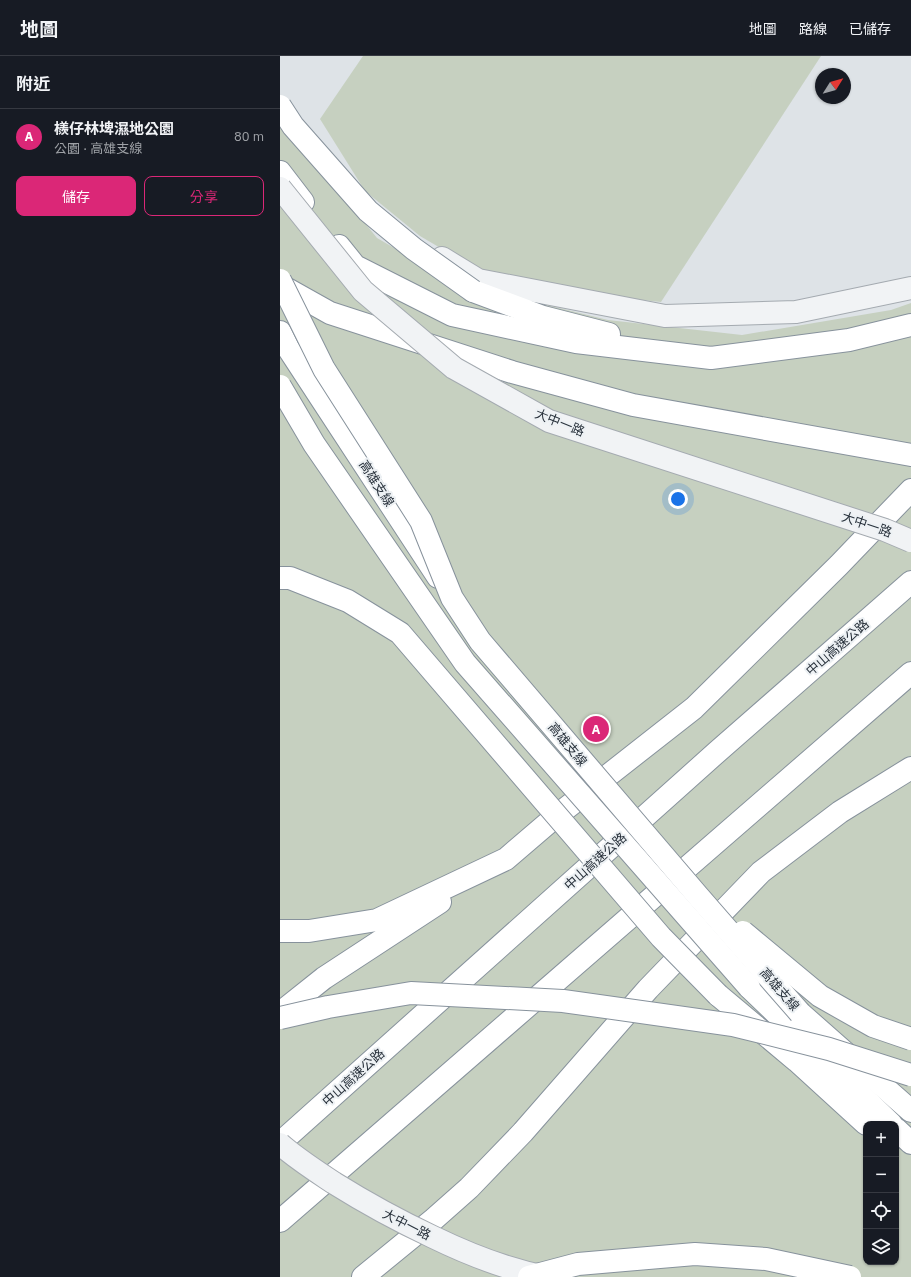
<!DOCTYPE html>
<html lang="zh-TW">
<meta charset="utf-8">
<style>
body{margin:0;font-family:"IBM Plex Sans","Noto Sans TC",sans-serif;background:#20242c;color:#f1f3f6}
.controls{position:absolute;right:12px;bottom:12px;display:grid;overflow:hidden;border-radius:8px;box-shadow:0 1px 3px #0004}
.controls button{width:36px;height:36px;display:grid;place-items:center;padding:0;border:0;border-bottom:1px solid #363941;background:#171b24;color:#f1f3f6;font:20px sans-serif}
.compass{position:absolute;left:535px;top:12px;width:36px;height:36px;border-radius:50%;background:#171b24;box-shadow:0 1px 3px #0004;rotate:53deg}
.you{position:absolute;left:398px;top:443px;width:14px;height:14px;margin:-10px;border:3px solid #fff;border-radius:50%;background:#1a73e8;box-shadow:0 0 0 6px #1a73e833}
.badge{display:grid;place-items:center;width:26px;height:26px;border-radius:50%;background:#db2777;color:#fff;font-size:13px;font-weight:700}
.pin{position:absolute;translate:-50% -50%;border:2px solid #fff;box-shadow:0 1px 4px #0006}
.list{margin:0;padding:0;list-style:none}
h2{display:flex;justify-content:space-between;align-items:center;height:52px;margin:0;padding:0 16px;font-size:17px}
h2 small{font-size:13px;font-weight:400;color:#9ea1a6}
.list li{display:grid;grid-template-columns:26px 1fr auto;gap:12px;align-items:center;box-sizing:border-box;height:56px;padding:0 16px;border-top:1px solid #363941}
.list b{display:block;font-size:15px;white-space:nowrap}
.list p{margin:0;font-size:13px;white-space:nowrap;color:#9ea1a6}
.list em{font-size:13px;font-style:normal;color:#9ea1a6}
.actions{display:flex;gap:8px;padding:12px 16px}
.actions a{flex:1;padding:9px 0;border:1px solid #db2777;border-radius:8px;text-align:center;font-size:14px;color:#db2777}
.actions .main{background:#db2777;color:#fff}
.icon{flex:none;width:22px;height:22px;fill:none;stroke:currentColor;stroke-width:2;stroke-linecap:round;stroke-linejoin:round}
.map{position:relative;flex:none;width:631px;height:1221px;overflow:hidden}
header{display:flex;align-items:center;gap:24px;box-sizing:border-box;height:56px;padding:0 20px;background:#171b24;border-bottom:1px solid #363941}
header strong{font-size:19px}
nav{display:flex;gap:22px;margin-inline-start:auto;font-size:14px}
main{display:flex}
aside{flex:1;background:#171b24}
.map>svg:first-child{display:block}
.green{fill:#c6d0c0;fill-rule:evenodd}
.lines{fill:none;stroke-linecap:round;stroke-linejoin:round}
.minor-casing{stroke:#a4aab0;stroke-width:24}
.highway-casing{stroke:#87929c;stroke-width:24}
.minor{stroke:#f1f3f5;stroke-width:22}
.highway{stroke:#fff;stroke-width:22}
.minor-bridge-casing{stroke:#a4aab0;stroke-width:24;stroke-linecap:butt}
.highway-bridge-casing{stroke:#87929c;stroke-width:24;stroke-linecap:butt}
.minor-bridge{stroke:#f1f3f5;stroke-width:22}
.highway-bridge{stroke:#fff;stroke-width:22}
.labels{text-anchor:middle;stroke-width:4;stroke-linejoin:round;paint-order:stroke}
.street-label{font-size:13px;fill:#29323c;stroke:#edf1f4}
</style>
<header>
<strong>地圖</strong>
<nav><a>地圖</a><a>路線</a><a>已儲存</a></nav>
</header>
<main>
<aside>
<h2>附近<small></small></h2>
<ul class="list">
<li><span class="badge">A</span><div><b>檨仔林埤濕地公園</b><p>公園 · 高雄支線</p></div><em>80 m</em></li>
</ul>
<div class="actions"><a class="main">儲存</a><a>分享</a></div>
</aside>
<div class="map">
<svg width="631" height="1221" viewBox="0 0 631 1221">
<rect width="100%" height="100%" fill="#dee3e7"/>
<!-- green -->
<g class="green">
<path d="M 83,0 L 541,0 L 381,246 L 276,235 L 203,217 L 140,180 L 85,135 L 40,63 Z"/>
<path d="M 0,62 L 97,182 L 173,226 L 328,264 L 462,279 L 611,254 L 631,247 L 631,1221 L 0,1221 ZM 586,1068 L 616,1068 L 616,1206 L 586,1206 Z"/>
</g>
<g class="lines">
<defs>
<path id="minor" d="M 162,202 L 198,224 L 385,260 L 516,256 L 631,232"/>
<g id="highway">
<path d="M 0,116 L 23,146"/>
<path d="M 59,190 L 75,210 L 172,259 L 296,286 L 431,302 L 569,284 L 631,269"/>
<path d="M 0,229 L 50,257 L 232,316 L 353,349 L 631,399"/>
<path d="M 193,235 L 263,261 L 329,278"/>
<path d="M 0,276 L 8,292 L 158,521"/>
<path d="M 0,875 L 29,875 L 97,864 L 226,803 L 275,761 L 414,652 L 559,509 L 631,434"/>
<path d="M 469,931 L 611,1068"/>
<path d="M 438,939 L 517,1005 L 586,1068"/>
<path d="M 0,957 L 44,922 L 160,846"/>
<path d="M 520,957 L 631,1055"/>
<path d="M 616,1073 L 631,1087"/>
<path d="M 0,1087 L 437,696 L 631,526"/>
<path d="M 0,1165 L 631,617"/>
<path d="M 83,1221 L 154,1163 L 189,1132 L 243,1076 L 368,933 L 481,816 L 560,756 L 631,712"/>
</g>
</defs>
<!-- minor casing -->
<use href="#minor" class="minor-casing"/>
<!-- highway casing -->
<use href="#highway" class="highway-casing"/>
<!-- minor -->
<use href="#minor" class="minor"/>
<!-- highway -->
<use href="#highway" class="highway"/>
<defs>
<g id="minor-bridge">
<path d="M 0,132 L 83,235 L 174,312 L 269,365 L 605,474 L 631,485"/>
<path d="M 0,1088 C 17,1103 36,1115 54,1127 C 86,1147 119,1165 153,1181 C 190,1199 225,1213 266,1221"/>
</g>
<g id="highway-bridge">
<path d="M 0,50 L 13,70 L 88,155 L 134,193 L 193,235"/>
<path d="M 0,224 L 44,313 L 141,465 L 172,542 L 200,585 L 418,840 L 520,957"/>
<path d="M 0,330 L 34,388 L 185,607 L 469,931"/>
<path d="M 0,522 L 10,522 L 68,545 L 120,577 L 381,881 L 438,939"/>
<path d="M 463,876 L 540,940 L 593,970 L 631,983"/>
<path d="M 0,962 L 48,951 L 131,937 L 283,945 L 453,969 L 549,993 L 631,1019"/>
<path d="M 249,1221 L 298,1208 L 415,1198 L 486,1203 L 570,1221"/>
</g>
</defs>
<!-- minor-bridge casing -->
<use href="#minor-bridge" class="minor-bridge-casing"/>
<!-- highway-bridge casing -->
<use href="#highway-bridge" class="highway-bridge-casing"/>
<!-- minor-bridge -->
<use href="#minor-bridge" class="minor-bridge"/>
<!-- highway-bridge -->
<use href="#highway-bridge" class="highway-bridge"/>
</g>
<g class="labels">
<!-- street labels -->
<g class="street-label">
<text transform="translate(280 366) rotate(22)" y="5">大中一路</text>
<text transform="translate(97 427) rotate(57)" y="5">高雄支線</text>
<text transform="translate(587 468) rotate(19)" y="5">大中一路</text>
<text transform="translate(557 591) rotate(-41)" y="5">中山高速公路</text>
<text transform="translate(288 688) rotate(50)" y="5">高雄支線</text>
<text transform="translate(315 805) rotate(-42)" y="5">中山高速公路</text>
<text transform="translate(500 933) rotate(49)" y="5">高雄支線</text>
<text transform="translate(73 1021) rotate(-42)" y="5">中山高速公路</text>
<text transform="translate(127 1168) rotate(27)" y="5">大中一路</text>
</g>
</g>
</svg>
<div class="controls">
<button>+</button>
<button>−</button>
<button><svg class="icon" aria-label="locate" viewBox="0 0 24 24"><circle cx="12" cy="12" r="6"/><path d="M12 2v4M12 18v4M2 12h4M18 12h4"/></svg></button>
<button><svg class="icon" aria-label="layers" viewBox="0 0 24 24"><path d="M12 4l9 5-9 5-9-5zM3 14l9 5 9-5"/></svg></button>
</div>
<svg class="compass" viewBox="-18 -18 36 36"><path d="M0-13l5 13h-10z" fill="#e53935"/><path d="M0 13l5-13h-10z" fill="#9ea1a6"/></svg>
<div class="you"></div>
<div class="pin badge" style="left:316px;top:673px">A</div>
</div>
</main>
